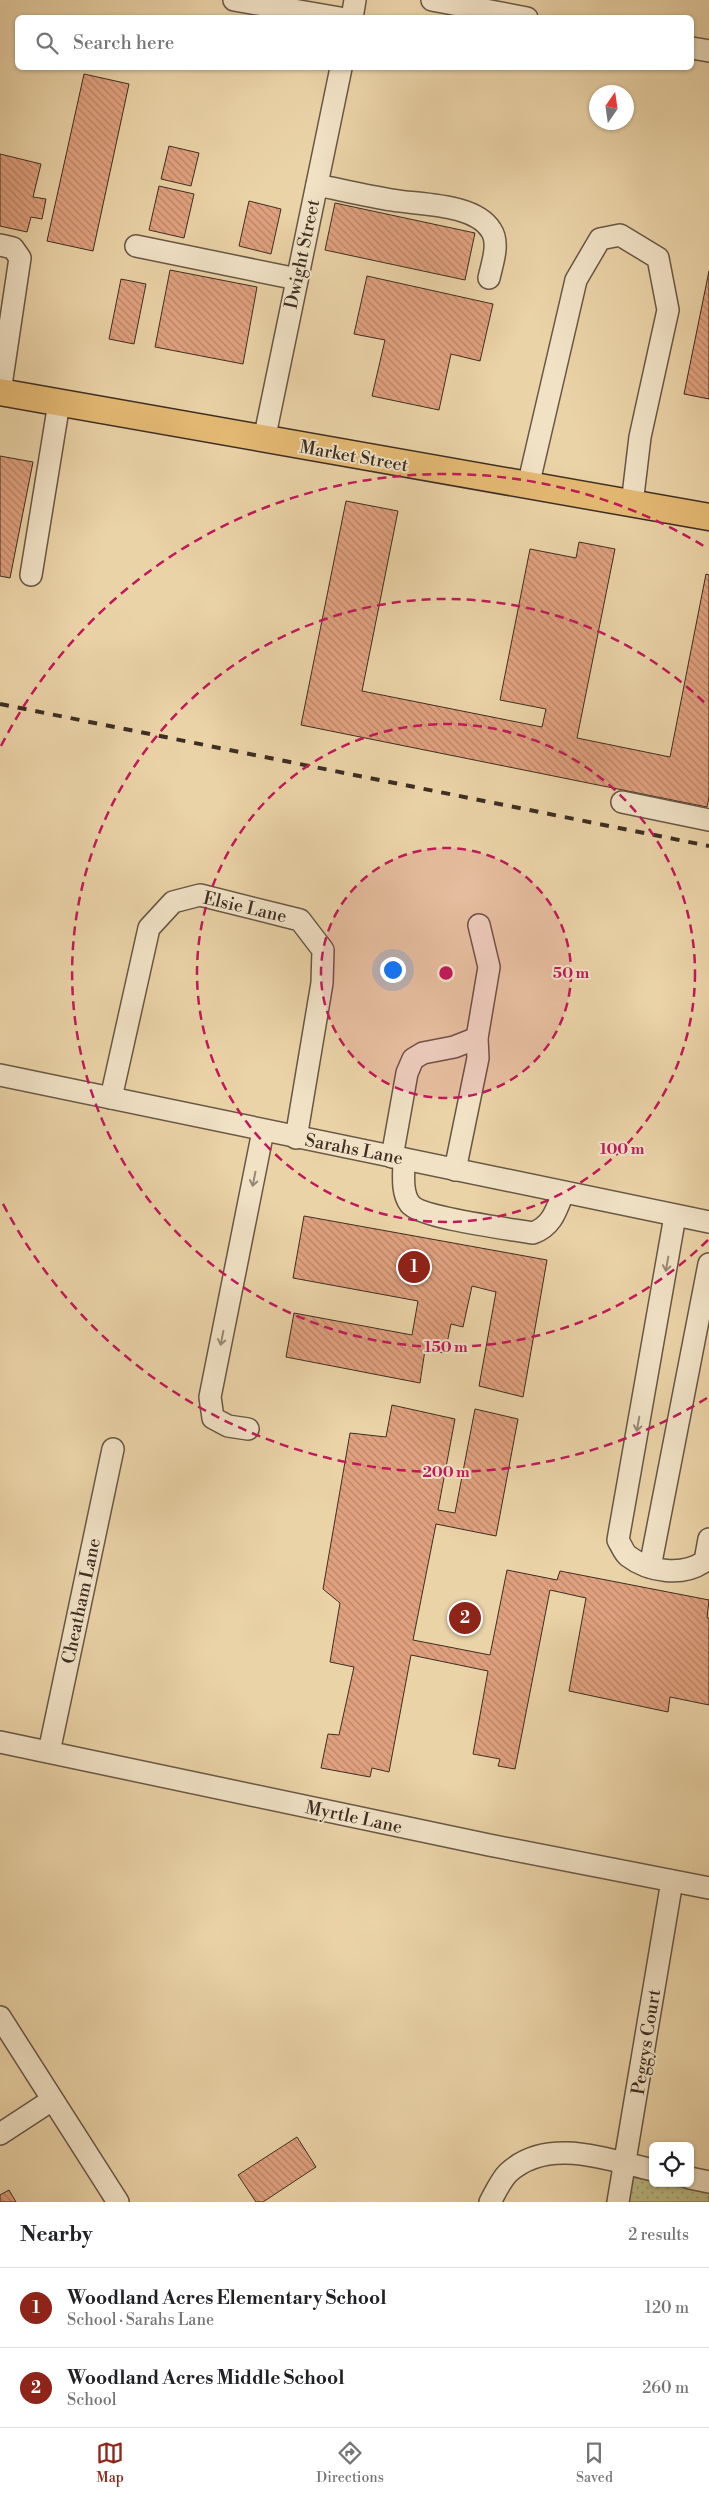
<!DOCTYPE html>
<meta charset="utf-8">
<style>
body{margin:0;font-family:"Libre Bodoni",serif;background:#f6f6f6;color:#202124}
.controls{position:absolute;right:15px;bottom:15px;display:grid;overflow:hidden;border-radius:8px;box-shadow:0 1px 4px #0004}
.controls button{width:45px;height:45px;display:grid;place-items:center;padding:0;border:0;border-bottom:1px solid #e0e0e0;background:#fff;color:#202124;font:25px sans-serif}
.compass{position:absolute;left:589px;top:85px;width:45px;height:45px;border-radius:50%;background:#fff;box-shadow:0 1px 4px #0004;rotate:13deg}
.you{position:absolute;left:392px;top:969px;width:18px;height:18px;margin:-12px;border:4px solid #fff;border-radius:50%;background:#1a73e8;box-shadow:0 0 0 8px #1a73e833}
.badge{display:grid;place-items:center;width:32px;height:32px;border-radius:50%;background:#8f2418;color:#fff;font-size:16px;font-weight:700}
.pin{position:absolute;translate:-50% -50%;border:2px solid #fff;box-shadow:0 1px 5px #0006}
.list{margin:0;padding:0;list-style:none}
h2{display:flex;justify-content:space-between;align-items:center;height:65px;margin:0;padding:0 20px;font-size:21px}
h2 small{font-size:16px;font-weight:400;color:#757577}
.list li{display:grid;grid-template-columns:32px 1fr auto;gap:15px;align-items:center;box-sizing:border-box;height:80px;padding:0 20px;border-top:1px solid #e0e0e0}
.list b{display:block;font-size:19px;white-space:nowrap}
.list p{margin:0;font-size:16px;white-space:nowrap;color:#757577}
.list em{font-size:16px;font-style:normal;color:#757577}
.icon{flex:none;width:28px;height:28px;fill:none;stroke:currentColor;stroke-width:2;stroke-linecap:round;stroke-linejoin:round}
.map{position:relative;flex:none;width:709px;height:2202px;overflow:hidden}
.search{position:absolute;background:#fff;box-shadow:0 1px 4px #0004;left:15px;right:15px;top:15px;height:55px;display:flex;align-items:center;gap:12px;box-sizing:border-box;padding:0 18px;border-radius:8px;color:#757577;font-size:19px}
.sheet{height:225px;background:#fff}
nav{display:flex;justify-content:space-around;align-items:center;box-sizing:border-box;height:70px;border-top:1px solid #e0e0e0;background:#fff;font-size:14px;color:#757577}
nav a{display:grid;justify-items:center;gap:2px}
nav .on{color:#8f2418}
.map>svg:first-child{display:block}
.park{fill:url(#park-dots);stroke:#7c7454}
.building{fill:url(#building-back-hatch);stroke:#3d2e24}
.lines{fill:none;stroke-linecap:round;stroke-linejoin:round}
.minor-casing{stroke:#685745;stroke-width:24}
.major-casing{stroke:#3d2e24;stroke-width:29}
.minor{stroke:#f1e2c6;stroke-width:21}
.major{stroke:#e5ba74;stroke-width:26}
.rail{stroke:#3d2e24;stroke-width:4;stroke-dasharray:9 9;stroke-linecap:butt}
.oneway{stroke:#978875}
.ring{fill:none;stroke:#c2185b;stroke-width:2.5;stroke-dasharray:9 6}
.labels{text-anchor:middle;stroke-width:4;stroke-linejoin:round;paint-order:stroke}
.street-label{font-size:18px;fill:#3d2e24;stroke:#f1e2c6}
.centre{fill:#c2185b;stroke:#f1e2c6;stroke-width:2.5}
.ring-label{font-size:15px;text-anchor:middle;font-weight:bold;fill:#c2185b;stroke:#f1e2c6;stroke-width:4;stroke-linejoin:round;paint-order:stroke}
</style>
<div class="map">
<svg width="709" height="2202" viewBox="0 0 709 2202">
<defs>
<pattern id="park-dots" width="8" height="8" patternUnits="userSpaceOnUse" patternTransform="scale(1.25)"><rect width="8" height="8" fill="#bcbb84"/><path d="M2 2h.1M6 6h.1" fill="none" stroke="#9a986c" stroke-width="1.8" stroke-linecap="round"/></pattern>
<pattern id="building-back-hatch" width="6" height="6" patternUnits="userSpaceOnUse" patternTransform="scale(1.25)"><rect width="6" height="6" fill="#e1a17f"/><path d="M-1 5l2 2M0 0l6 6M5-1l2 2" fill="none" stroke="#b88468"/></pattern>
</defs>
<rect width="100%" height="100%" fill="#ead3a7"/>
<filter id="stains"><feTurbulence type="fractalNoise" baseFrequency=".004" numOctaves="4"/><feColorMatrix values="0 0 0 0 .2 0 0 0 0 .09 0 0 0 0 .02 0 0 0 .5 -.17"/></filter>
<radialGradient id="worn" r=".72"><stop offset=".6" stop-color="#630" stop-opacity="0"/><stop offset="1" stop-color="#630" stop-opacity=".3"/></radialGradient>
<!-- park -->
<path class="park" d="M 631,2177 L 709,2193 L 709,2202 L 627,2202 Z"/>
<!-- building -->
<g class="building">
<path d="M 84,74 L 129,84 L 93,251 L 47,241 Z"/>
<path d="M 169,146 L 199,153 L 191,186 L 161,179 Z"/>
<path d="M 0,154 L 41,164 L 33,197 L 46,199 L 42,219 L 31,217 L 27,232 L 0,226 Z"/>
<path d="M 159,186 L 194,194 L 184,238 L 149,230 Z"/>
<path d="M 249,201 L 281,209 L 271,254 L 239,246 Z"/>
<path d="M 335,203 L 475,233 L 465,280 L 325,250 Z"/>
<path d="M 170,270 L 257,287 L 243,364 L 155,347 Z"/>
<path d="M 709,271 L 709,399 L 684,394 Z"/>
<path d="M 367,276 L 493,304 L 480,361 L 451,354 L 439,410 L 372,396 L 385,340 L 354,334 Z"/>
<path d="M 121,279 L 146,284 L 134,344 L 109,339 Z"/>
<path d="M 0,456 L 33,462 L 10,578 L 0,576 Z"/>
<path d="M 346,501 L 398,511 L 362,691 L 542,727 L 546,709 L 500,700 L 530,549 L 576,558 L 579,542 L 615,549 L 577,738 L 670,757 L 706,574 L 709,575 L 709,797 L 707,807 L 301,725 Z"/>
<path d="M 304,1216 L 547,1260 L 523,1397 L 479,1386 L 496,1292 L 472,1286 L 463,1327 L 451,1324 L 445,1353 L 425,1350 L 420,1383 L 286,1357 L 294,1313 L 412,1335 L 418,1301 L 293,1278 Z"/>
<path d="M 392,1405 L 455,1419 L 438,1510 L 455,1513 L 475,1409 L 518,1419 L 496,1536 L 436,1524 L 413,1640 L 490,1655 L 507,1570 L 557,1580 L 560,1571 L 709,1600 L 707,1618 L 709,1618 L 709,1705 L 670,1697 L 668,1712 L 569,1691 L 586,1598 L 550,1590 L 515,1769 L 498,1766 L 500,1759 L 473,1754 L 488,1671 L 411,1655 L 389,1772 L 372,1768 L 370,1777 L 321,1768 L 328,1734 L 339,1735 L 354,1667 L 330,1662 L 340,1603 L 323,1589 L 350,1433 L 386,1437 Z"/>
<path d="M 297,2137 L 316,2167 L 263,2202 L 256,2202 L 238,2175 Z"/>
<path d="M 9,2190 L 16,2202 L 0,2202 L 0,2195 Z"/>
</g>
<g class="lines">
<defs>
<g id="minor">
<path d="M 234,0 L 340,18"/>
<path d="M 432,0 L 527,18"/>
<path d="M 352,18 L 355,0"/>
<path d="M 692,48 L 709,51"/>
<path d="M 317,185 C 342,190 367,196 392,200 C 419,205 474,203 491,230 C 500,243 492,264 489,278"/>
<path d="M 0,245 L 13,248 L 20,258 L 0,392"/>
<path d="M 136,246 L 297,279"/>
<path d="M 264,440 L 341,68"/>
<path d="M 528,486 L 576,280 L 600,239 L 620,235 L 658,258 L 668,310 L 640,437 L 632,504"/>
<path d="M 31,575 L 59,403"/>
<path d="M 622,802 L 709,820"/>
<path d="M 0,1075 L 709,1222"/>
<path d="M 111,1098 L 149,928 L 173,902 L 200,895 L 300,920 L 323,950 L 322,983 L 296,1138"/>
<path d="M 392,1157 L 407,1073 L 413,1059 L 423,1053 L 454,1047 L 477,1038"/>
<path d="M 404,1159 C 404,1173 401,1192 410,1204 C 421,1218 511,1229 533,1233 C 552,1226 556,1211 563,1193"/>
<path d="M 455,1170 L 478,1058 L 477,1038 L 489,967 L 479,925"/>
<path d="M 675,1216 L 618,1540 C 621,1545 624,1553 628,1556 C 649,1572 683,1577 705,1561 L 709,1539"/>
<path d="M 248,1429 L 228,1426 L 213,1418 L 210,1397 L 263,1131"/>
<path d="M 650,1567 L 709,1264"/>
<path d="M 0,1742 L 489,1845 L 709,1888"/>
<path d="M 49,1752 L 113,1449"/>
<path d="M 0,2017 L 118,2202"/>
<path d="M 0,2134 L 52,2100"/>
<path d="M 690,2178 L 709,2182"/>
<path d="M 490,2202 C 495,2193 501,2180 508,2173 C 548,2136 607,2160 653,2170"/>
<path d="M 618,2202 L 672,1881"/>
</g>
<path id="major" d="M 0,392 L 709,517"/>
</defs>
<!-- minor casing -->
<use href="#minor" class="minor-casing"/>
<!-- major casing -->
<use href="#major" class="major-casing"/>
<!-- minor -->
<use href="#minor" class="minor"/>
<!-- major -->
<use href="#major" class="major"/>
<!-- rail -->
<path class="rail" d="M 0,704 L 709,846"/>
</g>
<!-- one-way arrows -->
<defs><path id="oneway-shaft" d="M-6 0H5M1.5-3L5.5 0L1.5 3" fill="none" stroke-width="1.6" stroke-linecap="round" stroke-linejoin="round" transform="scale(1.25)"/></defs>
<g class="oneway">
<use href="#oneway-shaft" transform="translate(254 1179) rotate(101)"/>
<use href="#oneway-shaft" transform="translate(667 1264) rotate(100)"/>
<use href="#oneway-shaft" transform="translate(222 1338) rotate(101)"/>
<use href="#oneway-shaft" transform="translate(638 1424) rotate(100)"/>
</g>
<!-- distance rings -->
<circle cx="446" cy="973" r="125" fill="#c2185b" fill-opacity=".12"/>
<g class="ring">
<circle cx="446" cy="973" r="125"/>
<circle cx="446" cy="973" r="249"/>
<path d="M708 1240A374 374 0 1 1 708 706"/>
<path d="M707 1398A499 499 0 0 1 1 1200M1 746A499 499 0 0 1 707 548"/>
</g>
<g class="labels">
<!-- street labels -->
<g class="street-label">
<text transform="translate(302 254) rotate(-78)" y="6">Dwight Street</text>
<text transform="translate(354 456) rotate(10)" y="6">Market Street</text>
<text transform="translate(245 907) rotate(13)" y="6">Elsie Lane</text>
<text transform="translate(354 1149) rotate(11)" y="6">Sarahs Lane</text>
<text transform="translate(81 1601) rotate(-78)" y="6">Cheatham Lane</text>
<text transform="translate(354 1817) rotate(12)" y="6">Myrtle Lane</text>
<text transform="translate(646 2042) rotate(-81)" y="6">Peggys Court</text>
</g>
</g>
<circle cx="446" cy="973" r="8" class="centre"/>
<g class="ring-label">
<text x="571" y="978">50 m</text>
<text x="622" y="1154">100 m</text>
<text x="446" y="1352">150 m</text>
<text x="446" y="1477">200 m</text>
</g>
<rect width="100%" height="100%" filter="url(#stains)"/>
<rect width="100%" height="100%" fill="url(#worn)"/>
</svg>
<div class="controls">
<button><svg class="icon" aria-label="locate" viewBox="0 0 24 24"><circle cx="12" cy="12" r="6"/><path d="M12 2v4M12 18v4M2 12h4M18 12h4"/></svg></button>
</div>
<svg class="compass" viewBox="-18 -18 36 36"><path d="M0-13l5 13h-10z" fill="#e53935"/><path d="M0 13l5-13h-10z" fill="#757577"/></svg>
<div class="you"></div>
<div class="pin badge" style="left:414px;top:1267px">1</div>
<div class="pin badge" style="left:465px;top:1618px">2</div>
<div class="search"><svg class="icon" aria-label="search" viewBox="0 0 24 24"><circle cx="10" cy="10" r="6"/><path d="M15 15l6 6"/></svg>Search here</div>
</div>
<section class="sheet">
<h2>Nearby<small>2 results</small></h2>
<ul class="list">
<li><span class="badge">1</span><div><b>Woodland Acres Elementary School</b><p>School · Sarahs Lane</p></div><em>120 m</em></li>
<li><span class="badge">2</span><div><b>Woodland Acres Middle School</b><p>School</p></div><em>260 m</em></li>
</ul>
</section>
<nav>
<a class="on"><svg class="icon" aria-label="map" viewBox="0 0 24 24"><path d="M3 6l6-2 6 2 6-2v14l-6 2-6-2-6 2zM9 4v14M15 6v14"/></svg>Map</a>
<a><svg class="icon" aria-label="directions" viewBox="0 0 24 24"><path d="M12 3l9 9-9 9-9-9zM9 14v-3h6M13 9l2 2-2 2"/></svg>Directions</a>
<a><svg class="icon" aria-label="saved" viewBox="0 0 24 24"><path d="M7 4h10v16l-5-4-5 4z"/></svg>Saved</a>
</nav>
